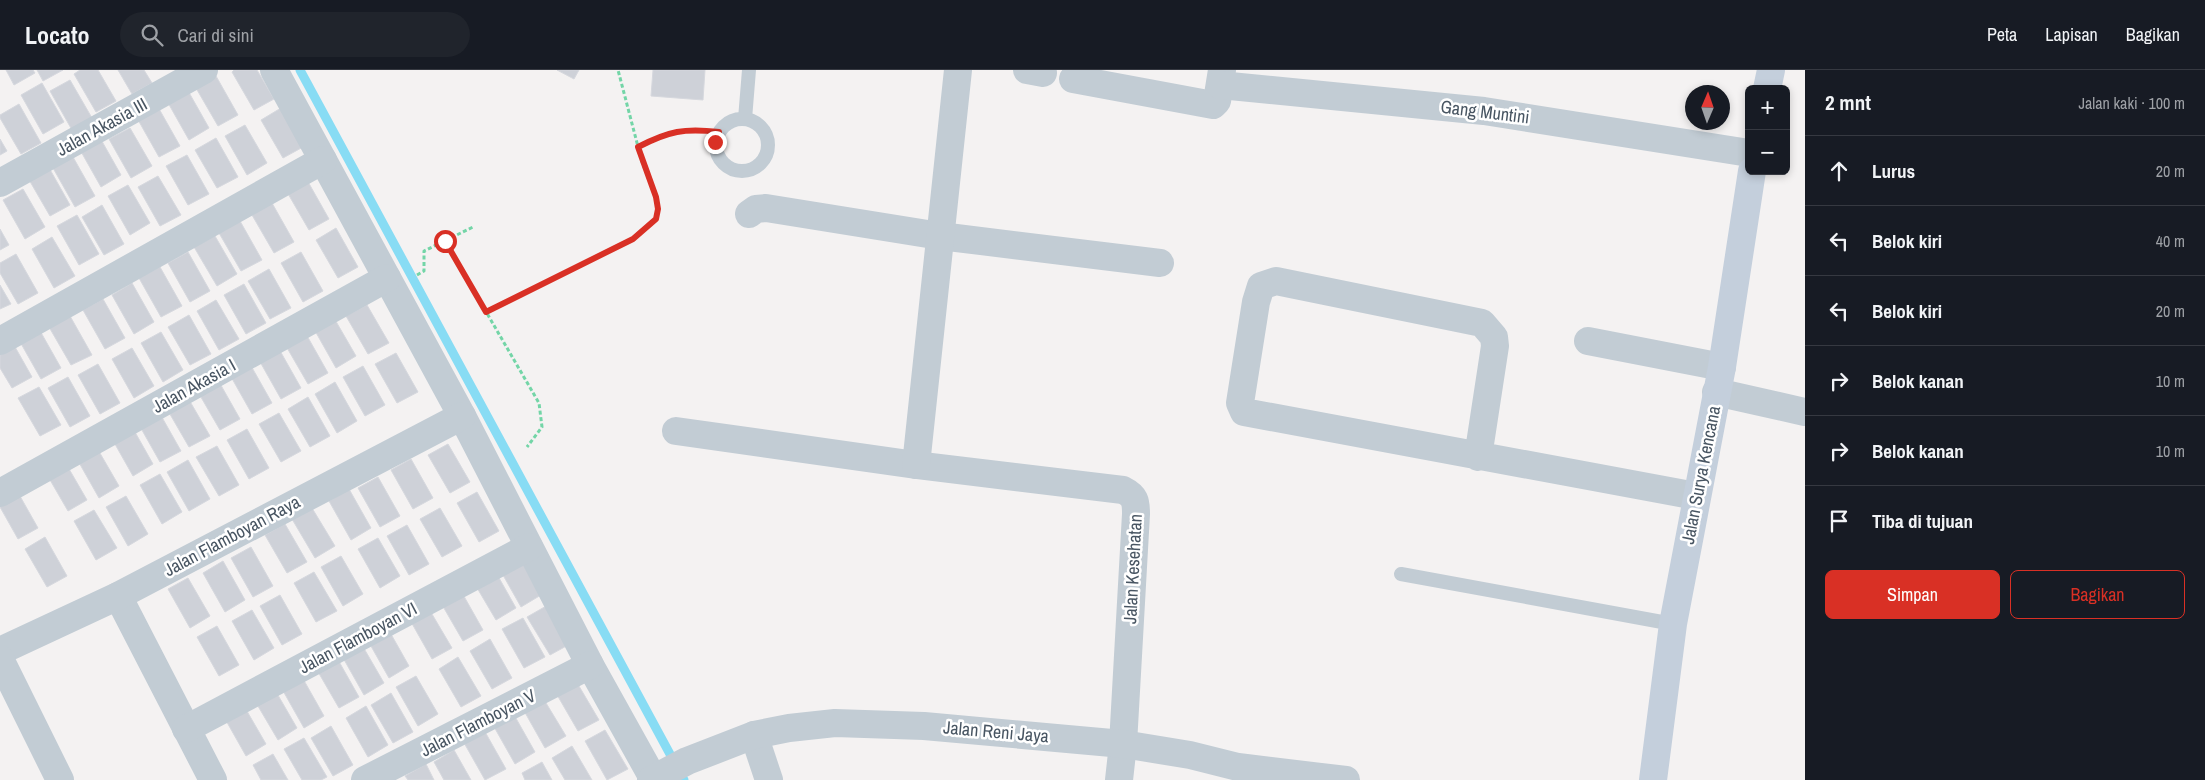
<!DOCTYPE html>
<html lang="id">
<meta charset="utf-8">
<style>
body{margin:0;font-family:"Archivo Narrow",sans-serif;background:#20242c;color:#f1f3f6}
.controls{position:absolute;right:15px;top:15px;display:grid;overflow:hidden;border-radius:8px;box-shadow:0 2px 8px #0003}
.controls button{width:45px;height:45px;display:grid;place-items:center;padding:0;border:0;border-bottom:1px solid #363941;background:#171b24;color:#f1f3f6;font:25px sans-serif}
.compass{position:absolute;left:1685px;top:15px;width:45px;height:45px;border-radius:50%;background:#171b24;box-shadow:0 2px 8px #0003;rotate:2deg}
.stop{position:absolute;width:15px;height:15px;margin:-11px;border:4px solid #d93025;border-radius:50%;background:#fff}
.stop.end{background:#d93025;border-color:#fff;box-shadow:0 1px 5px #0008}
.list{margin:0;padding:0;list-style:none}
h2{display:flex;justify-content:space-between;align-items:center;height:65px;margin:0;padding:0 20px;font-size:21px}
h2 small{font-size:16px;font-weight:400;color:#9ea1a6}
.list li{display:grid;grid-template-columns:32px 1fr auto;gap:15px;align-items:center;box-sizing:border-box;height:70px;padding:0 20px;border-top:1px solid #363941}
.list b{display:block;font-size:19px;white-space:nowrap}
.list em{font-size:16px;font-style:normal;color:#9ea1a6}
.actions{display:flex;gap:10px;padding:15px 20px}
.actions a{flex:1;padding:11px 0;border:1px solid #d93025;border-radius:8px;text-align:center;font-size:18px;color:#d93025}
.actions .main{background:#d93025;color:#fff}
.icon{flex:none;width:28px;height:28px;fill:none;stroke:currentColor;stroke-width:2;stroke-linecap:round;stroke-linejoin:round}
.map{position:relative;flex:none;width:1805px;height:710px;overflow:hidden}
header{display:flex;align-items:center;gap:30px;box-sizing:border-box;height:70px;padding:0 25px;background:#171b24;border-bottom:1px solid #363941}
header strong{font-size:24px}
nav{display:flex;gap:28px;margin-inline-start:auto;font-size:18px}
.search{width:350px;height:45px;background:#20242c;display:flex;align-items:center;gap:12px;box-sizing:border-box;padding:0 18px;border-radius:28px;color:#9ea1a6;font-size:19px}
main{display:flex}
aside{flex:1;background:#171b24}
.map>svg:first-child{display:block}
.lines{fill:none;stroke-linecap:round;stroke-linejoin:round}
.stream{stroke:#88dcf4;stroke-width:9}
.building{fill:#ced1d8;stroke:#d6d8de}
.path{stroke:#73d5a7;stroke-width:3;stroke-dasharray:4 2.5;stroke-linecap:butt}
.service{stroke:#c2ccd4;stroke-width:14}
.minor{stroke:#c2ccd4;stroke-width:28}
.secondary{stroke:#c4cfdc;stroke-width:28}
.route{stroke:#d93025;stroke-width:6}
.labels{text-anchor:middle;stroke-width:5;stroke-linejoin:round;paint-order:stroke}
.street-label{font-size:18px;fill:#485562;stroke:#fff}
</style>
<header>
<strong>Locato</strong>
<div class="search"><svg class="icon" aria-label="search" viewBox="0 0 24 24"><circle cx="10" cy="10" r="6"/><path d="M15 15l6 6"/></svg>Cari di sini</div>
<nav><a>Peta</a><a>Lapisan</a><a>Bagikan</a></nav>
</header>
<main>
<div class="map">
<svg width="1805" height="710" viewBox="0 0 1805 710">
<rect width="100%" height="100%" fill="#f4f2f2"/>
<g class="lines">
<!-- stream -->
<path class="stream" d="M 300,0 L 684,710"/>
</g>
<!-- building -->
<g class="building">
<path d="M 6,0 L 33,0 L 35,3 L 14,15 Z"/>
<path d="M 37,0 L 63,0 L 43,11 Z"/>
<path d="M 80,0 L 98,0 L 116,31 L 96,42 L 74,4 Z"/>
<path d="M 118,0 L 144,0 L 152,13 L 132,24 Z"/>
<path d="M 234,0 L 257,0 L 274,29 L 254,40 L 232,2 Z"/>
<path d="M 557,0 L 579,0 L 574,9 Z"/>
<path d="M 653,0 L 705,0 L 703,30 L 651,26 Z"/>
<path d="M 216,6 L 238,45 L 218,56 L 196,18 Z"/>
<path d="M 70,10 L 92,48 L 72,60 L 50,21 Z"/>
<path d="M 42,13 L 64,52 L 43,64 L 21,25 Z"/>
<path d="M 187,19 L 209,58 L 189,70 L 167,31 Z"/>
<path d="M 19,34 L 41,73 L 21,84 L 0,48 L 0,45 Z"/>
<path d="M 158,37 L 180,76 L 159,87 L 137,48 Z"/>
<path d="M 281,38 L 303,77 L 283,88 L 261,50 Z"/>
<path d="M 245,55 L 267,93 L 247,105 L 225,66 Z"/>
<path d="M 130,58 L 152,96 L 131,108 L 109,69 Z"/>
<path d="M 99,66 L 121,105 L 101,117 L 79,78 Z"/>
<path d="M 216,68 L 238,107 L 217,118 L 195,80 Z"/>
<path d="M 0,69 L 7,81 L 0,85 Z"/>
<path d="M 187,85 L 209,124 L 188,135 L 166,96 Z"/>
<path d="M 73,87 L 95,126 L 75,137 L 53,98 Z"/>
<path d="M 48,96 L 70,135 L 50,146 L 28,108 Z"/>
<path d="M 158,106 L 181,145 L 160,156 L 138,117 Z"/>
<path d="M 307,110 L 329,149 L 309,160 L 287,122 Z"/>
<path d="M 128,115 L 150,153 L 130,165 L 108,126 Z"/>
<path d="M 23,119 L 45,157 L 25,169 L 3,130 Z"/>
<path d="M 272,133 L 294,172 L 274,183 L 252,145 Z"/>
<path d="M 102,135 L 124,174 L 104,185 L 82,147 Z"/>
<path d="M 77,145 L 99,184 L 79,195 L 57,156 Z"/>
<path d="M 240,151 L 262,190 L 241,201 L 219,163 Z"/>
<path d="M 336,158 L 358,197 L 338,208 L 316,170 Z"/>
<path d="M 0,159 L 9,175 L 0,180 Z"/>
<path d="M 215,166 L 237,204 L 217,216 L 194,177 Z"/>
<path d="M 52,167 L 75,206 L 54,218 L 32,179 Z"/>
<path d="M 188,182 L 210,221 L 190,232 L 168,193 Z"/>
<path d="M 301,182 L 323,221 L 303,232 L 281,193 Z"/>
<path d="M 16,184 L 38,223 L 18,234 L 0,203 L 0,193 Z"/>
<path d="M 160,197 L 182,236 L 161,247 L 139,208 Z"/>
<path d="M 269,199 L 291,238 L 270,249 L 248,211 Z"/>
<path d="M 132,213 L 154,252 L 134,264 L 112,225 Z"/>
<path d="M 244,214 L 266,253 L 246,264 L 224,225 Z"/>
<path d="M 0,215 L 11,234 L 0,239 Z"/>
<path d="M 103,229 L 125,268 L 105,279 L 83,240 Z"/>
<path d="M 216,230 L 239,269 L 219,280 L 197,241 Z"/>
<path d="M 367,235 L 389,273 L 368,284 L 346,246 Z"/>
<path d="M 189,245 L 211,284 L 190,295 L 168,257 Z"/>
<path d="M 70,246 L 92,285 L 71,295 L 49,257 Z"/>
<path d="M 334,248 L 356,286 L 336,298 L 314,259 Z"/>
<path d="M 39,259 L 61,298 L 41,309 L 19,270 Z"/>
<path d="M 161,262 L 183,300 L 163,312 L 141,273 Z"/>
<path d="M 306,264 L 328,303 L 308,314 L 286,276 Z"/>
<path d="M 10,268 L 32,307 L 12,318 L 0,298 L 0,274 Z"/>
<path d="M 132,278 L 154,316 L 134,328 L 112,289 Z"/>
<path d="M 279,279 L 301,318 L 281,329 L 259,290 Z"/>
<path d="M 396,283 L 418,322 L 397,333 L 375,294 Z"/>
<path d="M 98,294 L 120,333 L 100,344 L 78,305 Z"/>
<path d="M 250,294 L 272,333 L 252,344 L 230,305 Z"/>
<path d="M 363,296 L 385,335 L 365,346 L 343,307 Z"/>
<path d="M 68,307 L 90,346 L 70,357 L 48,318 Z"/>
<path d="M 218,310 L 240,349 L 220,360 L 198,322 Z"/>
<path d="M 335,312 L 357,351 L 337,363 L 315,324 Z"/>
<path d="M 39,317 L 61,355 L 40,366 L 18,328 Z"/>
<path d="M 308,327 L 330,366 L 310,377 L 288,339 Z"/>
<path d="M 188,328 L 210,366 L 189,377 L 167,339 Z"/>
<path d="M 159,342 L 181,381 L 160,392 L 138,353 Z"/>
<path d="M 279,343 L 301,381 L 281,392 L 259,354 Z"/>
<path d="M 131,355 L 153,394 L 133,406 L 111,367 Z"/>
<path d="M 247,359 L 269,398 L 249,409 L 227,370 Z"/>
<path d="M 448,374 L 470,412 L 450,423 L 428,385 Z"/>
<path d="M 217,376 L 239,415 L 219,426 L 196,387 Z"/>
<path d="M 97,378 L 119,416 L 99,428 L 77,389 Z"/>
<path d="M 411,389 L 433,428 L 413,439 L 391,400 Z"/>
<path d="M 188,390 L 210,429 L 189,441 L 167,402 Z"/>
<path d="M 65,392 L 87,430 L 68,441 L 46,403 Z"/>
<path d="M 160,404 L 182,442 L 162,454 L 140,415 Z"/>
<path d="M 378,407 L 400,446 L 380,457 L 358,418 Z"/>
<path d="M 16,419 L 38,458 L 18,469 L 0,437 L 0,428 Z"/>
<path d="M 349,419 L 371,458 L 351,470 L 329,431 Z"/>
<path d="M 477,422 L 499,461 L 479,472 L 457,433 Z"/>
<path d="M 126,426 L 148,464 L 128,476 L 106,437 Z"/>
<path d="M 312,438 L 335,476 L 315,488 L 292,449 Z"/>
<path d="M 440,438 L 462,476 L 442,487 L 420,449 Z"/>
<path d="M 94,440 L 117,478 L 96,490 L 74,451 Z"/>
<path d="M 285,454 L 307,492 L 287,503 L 265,465 Z"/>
<path d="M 407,455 L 429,494 L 409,505 L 387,466 Z"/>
<path d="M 45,467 L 67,506 L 47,517 L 25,479 Z"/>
<path d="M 378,468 L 400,506 L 380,518 L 358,479 Z"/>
<path d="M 251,477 L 273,516 L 253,527 L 231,488 Z"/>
<path d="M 341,486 L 363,524 L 343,536 L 321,497 Z"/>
<path d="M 519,487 L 541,525 L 521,537 L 499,498 Z"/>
<path d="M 223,491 L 245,530 L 225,542 L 203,503 Z"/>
<path d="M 494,499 L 516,538 L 496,550 L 473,511 Z"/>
<path d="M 314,502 L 337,541 L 316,552 L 294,513 Z"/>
<path d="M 188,508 L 210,546 L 190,558 L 168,519 Z"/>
<path d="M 461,521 L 483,560 L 463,571 L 441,533 Z"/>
<path d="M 280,525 L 302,564 L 282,575 L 260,536 Z"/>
<path d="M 548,535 L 570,574 L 550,585 L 527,547 Z"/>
<path d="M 429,539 L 452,578 L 432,589 L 410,550 Z"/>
<path d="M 252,540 L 274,578 L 254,590 L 232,551 Z"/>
<path d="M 523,548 L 545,587 L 524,598 L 502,559 Z"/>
<path d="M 217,556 L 239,595 L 219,606 L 197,567 Z"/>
<path d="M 387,557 L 409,596 L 389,608 L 367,569 Z"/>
<path d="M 490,569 L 512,608 L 492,619 L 470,581 Z"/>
<path d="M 362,575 L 384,613 L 364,625 L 342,586 Z"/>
<path d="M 458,587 L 481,626 L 461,637 L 439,599 Z"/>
<path d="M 337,588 L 359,627 L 339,638 L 317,600 Z"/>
<path d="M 416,606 L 438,644 L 418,656 L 396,617 Z"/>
<path d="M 302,607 L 324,646 L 304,658 L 282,619 Z"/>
<path d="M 576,611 L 599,650 L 578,661 L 556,623 Z"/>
<path d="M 275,620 L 297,658 L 278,670 L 255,631 Z"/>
<path d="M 391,623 L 413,662 L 393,673 L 371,635 Z"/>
<path d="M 543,628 L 566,666 L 545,678 L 523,639 Z"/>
<path d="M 244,636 L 266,674 L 246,686 L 224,647 Z"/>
<path d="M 366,636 L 388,675 L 368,687 L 346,648 Z"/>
<path d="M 513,643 L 535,682 L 515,694 L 493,655 Z"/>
<path d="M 331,656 L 353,695 L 333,706 L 311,668 Z"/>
<path d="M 484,660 L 506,699 L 485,710 L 463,671 Z"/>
<path d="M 605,660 L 628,699 L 607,710 L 585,671 Z"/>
<path d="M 304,668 L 327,707 L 321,710 L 302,710 L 284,679 Z"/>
<path d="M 572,676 L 592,710 L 565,710 L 552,688 Z"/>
<path d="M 454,680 L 471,710 L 444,710 L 434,692 Z"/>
<path d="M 273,684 L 288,710 L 261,710 L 253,695 Z"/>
<path d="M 542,692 L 552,710 L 525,710 L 522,703 Z"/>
<path d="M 426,694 L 434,710 L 408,710 L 405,706 Z"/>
</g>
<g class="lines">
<!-- path -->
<g class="path">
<path d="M 638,77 C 671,60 682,58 719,62"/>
<path d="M 445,171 L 539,333 L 542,357 L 527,377"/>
<path d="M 417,205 L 424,201 L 424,181 L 473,157"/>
<path d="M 486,242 L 633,169 L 656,149 L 658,139 L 656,127 L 642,92 L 618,0"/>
</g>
<!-- service -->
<g class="service">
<circle cx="742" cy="75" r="26"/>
<path d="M 745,49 L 749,0"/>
<path d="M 1401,504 L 1673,554"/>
</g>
<!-- minor -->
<g class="minor">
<path d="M 274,0 L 462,346 L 590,595 L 654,710"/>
<path d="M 1027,0 L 1043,3"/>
<path d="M 1073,9 L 1213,35 L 1217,31 L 1222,0"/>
<path d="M 1220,15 L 1484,41 L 1749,83"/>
<path d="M 0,113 L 204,0"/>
<path d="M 749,144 L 756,139 L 766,138 L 940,166 L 1160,193"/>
<path d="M 0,271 L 323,90"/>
<path d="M 1588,271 L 1722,297"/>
<path d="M 1716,322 L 1805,342"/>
<path d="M 676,361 L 916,395 L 1123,420 C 1135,426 1136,431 1136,444 L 1123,674 L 1119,710"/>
<path d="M 1478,387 L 1495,276 L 1494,267 L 1482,253 L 1276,211 L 1261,216 L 1256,232 L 1240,333 L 1244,342 L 1696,426"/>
<path d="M 916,395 L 958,0"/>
<path d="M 0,423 L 387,208"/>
<path d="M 118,526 L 213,710"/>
<path d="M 0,581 L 118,526 L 462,346"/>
<path d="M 0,589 L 60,710"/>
<path d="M 186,659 L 529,477"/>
<path d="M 754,665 L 769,710"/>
<path d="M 365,710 L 590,595"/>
<path d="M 651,710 L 687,691 L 754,665 L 789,658 L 835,653 L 924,656 L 1123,674 L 1190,685 L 1238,697 L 1346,710"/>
</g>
<!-- secondary -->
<g class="secondary">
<path d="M 1767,19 L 1771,0"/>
<path d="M 1653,710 L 1673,554 L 1722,297 L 1752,101"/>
</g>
</g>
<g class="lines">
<!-- route -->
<path class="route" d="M 445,171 L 486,242 L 633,169 L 656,149 L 658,139 L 656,127 L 638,77 C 669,61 684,58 719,62 L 715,72"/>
</g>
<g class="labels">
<!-- street labels -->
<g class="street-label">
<text transform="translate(1485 42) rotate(7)" y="6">Gang Muntini</text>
<text transform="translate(102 57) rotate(-29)" y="6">Jalan Akasia III</text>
<text transform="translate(194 316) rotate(-29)" y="6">Jalan Akasia I</text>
<text transform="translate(1701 405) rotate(-79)" y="6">Jalan Surya Kencana</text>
<text transform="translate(232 466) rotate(-28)" y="6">Jalan Flamboyan Raya</text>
<text transform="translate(1133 499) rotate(-87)" y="6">Jalan Kesehatan</text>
<text transform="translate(358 568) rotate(-28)" y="6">Jalan Flamboyan VI</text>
<text transform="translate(478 653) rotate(-27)" y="6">Jalan Flamboyan V</text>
<text transform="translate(996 662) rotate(5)" y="6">Jalan Reni Jaya</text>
</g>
</g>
</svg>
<div class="controls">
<button>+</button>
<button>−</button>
</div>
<svg class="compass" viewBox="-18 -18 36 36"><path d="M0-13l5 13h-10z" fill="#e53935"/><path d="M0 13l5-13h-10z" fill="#9ea1a6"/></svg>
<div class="stop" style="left:445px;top:171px"></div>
<div class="stop end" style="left:715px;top:72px"></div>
</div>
<aside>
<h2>2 mnt<small>Jalan kaki · 100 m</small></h2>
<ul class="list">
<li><svg class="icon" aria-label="ahead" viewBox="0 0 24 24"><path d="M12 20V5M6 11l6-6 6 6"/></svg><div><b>Lurus</b></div><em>20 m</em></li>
<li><svg class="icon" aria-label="left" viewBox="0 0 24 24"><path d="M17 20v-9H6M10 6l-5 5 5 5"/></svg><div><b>Belok kiri</b></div><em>40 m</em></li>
<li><svg class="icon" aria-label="left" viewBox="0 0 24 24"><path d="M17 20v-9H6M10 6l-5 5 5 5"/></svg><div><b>Belok kiri</b></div><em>20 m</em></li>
<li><svg class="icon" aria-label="right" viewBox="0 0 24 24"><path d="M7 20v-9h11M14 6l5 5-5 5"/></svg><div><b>Belok kanan</b></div><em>10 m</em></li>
<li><svg class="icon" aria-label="right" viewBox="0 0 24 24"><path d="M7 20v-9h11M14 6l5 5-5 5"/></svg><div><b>Belok kanan</b></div><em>10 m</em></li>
<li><svg class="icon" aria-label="arrive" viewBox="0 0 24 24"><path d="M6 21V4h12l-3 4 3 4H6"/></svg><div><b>Tiba di tujuan</b></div></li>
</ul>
<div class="actions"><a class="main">Simpan</a><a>Bagikan</a></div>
</aside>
</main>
